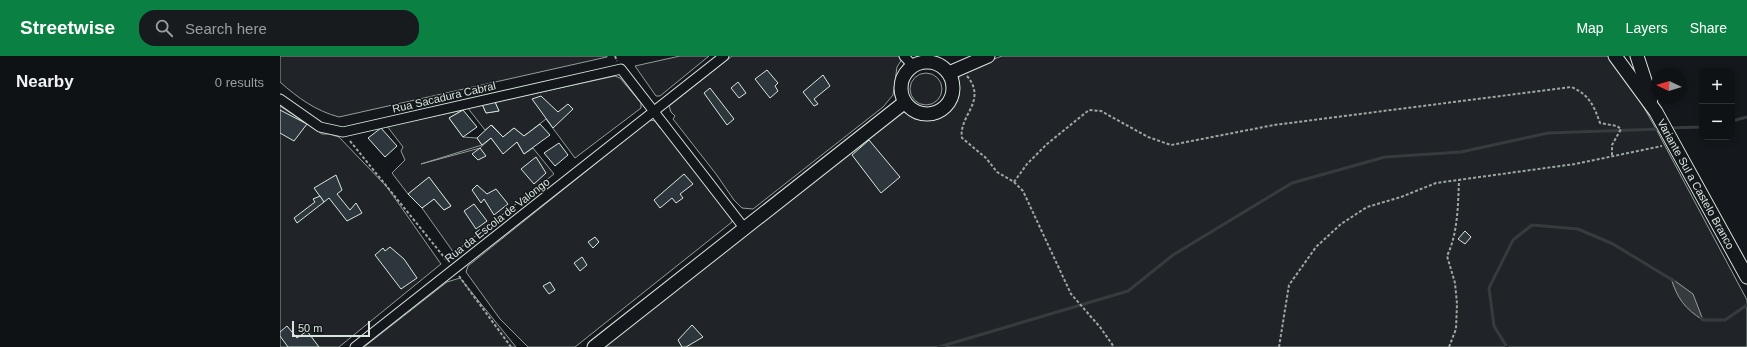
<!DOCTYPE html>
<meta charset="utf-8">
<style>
body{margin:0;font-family:Arial,sans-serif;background:#181b1e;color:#f1f3f6}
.controls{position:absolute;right:12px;top:12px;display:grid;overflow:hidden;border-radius:8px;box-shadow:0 2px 6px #0003}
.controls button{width:36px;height:36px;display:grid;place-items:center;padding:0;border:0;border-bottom:1px solid #2f3234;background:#0f1215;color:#f1f3f6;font:20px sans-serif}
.compass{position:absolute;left:1371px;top:12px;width:36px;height:36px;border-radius:50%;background:#0f1215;box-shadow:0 2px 6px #0003;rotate:274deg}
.scale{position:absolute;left:12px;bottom:10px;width:78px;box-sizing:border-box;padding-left:4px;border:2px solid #d8e6dc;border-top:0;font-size:11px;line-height:14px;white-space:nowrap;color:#d8e6dc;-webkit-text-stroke:3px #14181c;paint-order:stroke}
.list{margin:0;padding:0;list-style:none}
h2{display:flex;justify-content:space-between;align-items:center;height:52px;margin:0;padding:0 16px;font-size:17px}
h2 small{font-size:13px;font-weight:400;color:#9b9ea0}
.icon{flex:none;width:22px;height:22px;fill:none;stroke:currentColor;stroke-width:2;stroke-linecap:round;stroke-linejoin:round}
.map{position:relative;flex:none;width:1467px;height:291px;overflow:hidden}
header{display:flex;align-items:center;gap:24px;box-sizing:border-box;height:56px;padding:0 20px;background:#0b8043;color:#fff}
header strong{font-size:19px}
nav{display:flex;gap:22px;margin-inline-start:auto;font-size:14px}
.search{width:280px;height:36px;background:#181b1e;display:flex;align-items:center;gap:10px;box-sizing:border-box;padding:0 14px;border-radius:16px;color:#9b9ea0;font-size:15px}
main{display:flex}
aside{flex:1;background:#0f1215}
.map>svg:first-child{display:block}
.green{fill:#202428;stroke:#939e99}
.water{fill:#363b3e;stroke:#939e99}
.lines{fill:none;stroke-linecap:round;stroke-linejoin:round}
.stream{stroke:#363b3e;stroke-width:3}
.building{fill:#2c363c;stroke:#d8e6dc}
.street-casing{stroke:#d8e6dc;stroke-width:11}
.secondary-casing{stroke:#d8e6dc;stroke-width:15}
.path{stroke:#9da8a2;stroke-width:2;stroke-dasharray:3 2;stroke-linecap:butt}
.street{stroke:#14181c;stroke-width:9}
.secondary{stroke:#14181c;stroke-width:13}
.labels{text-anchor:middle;stroke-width:3;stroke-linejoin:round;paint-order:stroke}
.street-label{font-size:11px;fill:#d8e6dc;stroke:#14181c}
</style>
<header>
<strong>Streetwise</strong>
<div class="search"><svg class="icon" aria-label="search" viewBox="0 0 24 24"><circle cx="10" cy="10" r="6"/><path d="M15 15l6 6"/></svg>Search here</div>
<nav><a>Map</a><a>Layers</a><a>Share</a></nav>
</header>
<main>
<aside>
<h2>Nearby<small>0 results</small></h2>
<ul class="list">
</ul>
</aside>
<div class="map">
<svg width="1467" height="291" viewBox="0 0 1467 291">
<rect width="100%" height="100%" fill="#14181c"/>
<!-- green -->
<g class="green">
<path d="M 0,0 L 327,0 L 327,1 L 59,61 C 36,55 18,42 0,26 Z"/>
<path d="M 400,0 L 429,0 L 380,40 L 376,40 L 355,10 Z"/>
<path d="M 452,0 L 624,0 L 617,11 L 613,39 L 603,51 L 473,153 L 462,152 L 454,144 L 436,118 L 393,63 L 395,60 L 391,56 L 389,50 Z"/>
<path d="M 722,0 L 1329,0 L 1359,43 L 1375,71 L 1467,244 L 1467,291 L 314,291 L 618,52 L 635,63 L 658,63 L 670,55 L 676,45 L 679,20 L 693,11 Z"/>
<circle cx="646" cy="33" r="16"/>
<path d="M 335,20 L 340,22 L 361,47 L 361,52 L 295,102 L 266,63 L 244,80 L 234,72 L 223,81 L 212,69 L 205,74 L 187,51 L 202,48 L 206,57 L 219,55 L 215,46 Z"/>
<path d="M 0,50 L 42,78 L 49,78 L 59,81 L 107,131 L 161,208 L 59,291 L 0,291 Z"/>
<path d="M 183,54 L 169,62 L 183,81 L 197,82 L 202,89 L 141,108 L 200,92 L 211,82 L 223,97 L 237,86 L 244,98 L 253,92 L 274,118 L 174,197 L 142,152 L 154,143 L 164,154 L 171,150 L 149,122 L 128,138 L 112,117 L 125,104 L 121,95 L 123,91 L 107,70 Z"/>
<path d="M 370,64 L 375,65 L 380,72 L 386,70 L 453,158 L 452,166 L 295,291 L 248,291 L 220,263 L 186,216 L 188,210 Z"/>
<path d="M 180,222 L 236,291 L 84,291 L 167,226 Z"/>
</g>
<!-- water -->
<path class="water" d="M 1391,222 L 1413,238 L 1423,264 C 1405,253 1397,242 1391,222 Z"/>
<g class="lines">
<!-- stream -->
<g class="stream">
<path d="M 1452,65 L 1467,61"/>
<path d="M 1388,72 L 1422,71"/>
<path d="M 1421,262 L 1423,264 L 1445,264 L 1467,249"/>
<path d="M 659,291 L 848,235 L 893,199 L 1012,127 L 1105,101 L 1181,96 L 1268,77 L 1381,73"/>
<path d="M 1227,291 L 1214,270 L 1209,232 L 1233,184 L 1252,169 L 1298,173 L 1333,188 L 1394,225"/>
</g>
</g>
<!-- building -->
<g class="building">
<path d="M 487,14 L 498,27 L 495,30 L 498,35 L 490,42 L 475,23 Z"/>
<path d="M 543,19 L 550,30 L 534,43 L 538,48 L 534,50 L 523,36 Z"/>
<path d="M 458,26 L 466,37 L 459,42 L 451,32 Z"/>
<path d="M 430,32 L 454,63 L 447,69 L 424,37 Z"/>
<path d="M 261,40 L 278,56 L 288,48 L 293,53 L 273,72 L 252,43 Z"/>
<path d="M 215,46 L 219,55 L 206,57 L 202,48 Z"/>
<path d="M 0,54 L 27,68 L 14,85 L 0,77 Z"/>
<path d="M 183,54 L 197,71 L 183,81 L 169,62 Z"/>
<path d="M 260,68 L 270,79 L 244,98 L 237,86 L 223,98 L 211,82 L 202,89 L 197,82 L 211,69 L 223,81 L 234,72 L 244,80 Z"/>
<path d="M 101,72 L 117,90 L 105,101 L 88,82 Z"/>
<path d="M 589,84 L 620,121 L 601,137 L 572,99 Z"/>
<path d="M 279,87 L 288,99 L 275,110 L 264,97 Z"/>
<path d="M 200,92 L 206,100 L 198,104 L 192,98 Z"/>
<path d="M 256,101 L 266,117 L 254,128 L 241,113 Z"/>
<path d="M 404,118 L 413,128 L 400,138 L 403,142 L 396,147 L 392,142 L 380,152 L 374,144 Z"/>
<path d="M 56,119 L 62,134 L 57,138 L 70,154 L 76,147 L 82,157 L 67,165 L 49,142 L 44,146 L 34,132 Z"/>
<path d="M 149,121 L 171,150 L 164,154 L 154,143 L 142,152 L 128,138 Z"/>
<path d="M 197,129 L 207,138 L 216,133 L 228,148 L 214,159 L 204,143 L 201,147 L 192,134 Z"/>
<path d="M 40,140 L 44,146 L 17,167 L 14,162 L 35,146 L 33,143 Z"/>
<path d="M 194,148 L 207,165 L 196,173 L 184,155 Z"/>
<path d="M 1185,175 L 1191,181 L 1185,188 L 1178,183 Z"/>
<path d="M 315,181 L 319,186 L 313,192 L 308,186 Z"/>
<path d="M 110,191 L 124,203 L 137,222 L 121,233 L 95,199 L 103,192 L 105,195 Z"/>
<path d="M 302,201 L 307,209 L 300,215 L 294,207 Z"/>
<path d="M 270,226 L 275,234 L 269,238 L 263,230 Z"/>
<path d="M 412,269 L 423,281 L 406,291 L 402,291 L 398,284 Z"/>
<path d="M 7,270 L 17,282 L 27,275 L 39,291 L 8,291 L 0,280 L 0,276 Z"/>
</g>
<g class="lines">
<defs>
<g id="street">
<path d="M 624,0 L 633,10"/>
<path d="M 0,43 L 40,71 L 63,76 L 341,13 L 465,173"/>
<path d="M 75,291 L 444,0"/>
</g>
<g id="secondary">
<path d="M 1335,0 L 1376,56 L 1467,221"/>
<path d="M 1357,0 L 1371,43"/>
<circle cx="647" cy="32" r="26"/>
<path d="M 669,17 L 708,0"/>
<path d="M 314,291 L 625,46"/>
</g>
</defs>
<!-- street casing -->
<use href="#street" class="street-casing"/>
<!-- secondary casing -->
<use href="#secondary" class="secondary-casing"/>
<!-- path -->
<g class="path">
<path d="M 335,0 L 337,5"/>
<path d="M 687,20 C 708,45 678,60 682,82 L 706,102 L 717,116 L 734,126 L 743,135 L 791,238 L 820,271 L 834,291"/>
<path d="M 70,85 L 168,206"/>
<path d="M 734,126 L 747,108 L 767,88 L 809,54 L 821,55 L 868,81 L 891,89 L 994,69 L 1291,31 C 1309,38 1314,50 1320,67 L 1337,70 L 1341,73 L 1332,89 L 1332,101"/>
<path d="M 179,220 L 231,291"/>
<path d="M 999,291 L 1009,229 L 1036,191 L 1061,168 L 1087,151 L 1121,141 L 1156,127 L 1295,108 L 1382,90"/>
<path d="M 1169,291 L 1176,273 L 1177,248 L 1175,227 L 1167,200 C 1178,177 1178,149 1179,124"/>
</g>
<!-- street -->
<use href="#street" class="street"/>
<!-- secondary -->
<use href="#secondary" class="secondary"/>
</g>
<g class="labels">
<!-- street labels -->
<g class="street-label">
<text transform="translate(164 41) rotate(-13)" y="4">Rua Sacadura Cabral</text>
<text transform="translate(1416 128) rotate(61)" y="4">Variante Sul a Castelo Branco</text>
<text transform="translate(217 164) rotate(-38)" y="4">Rua da Escola de Valongo</text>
</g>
</g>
</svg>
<div class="controls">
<button>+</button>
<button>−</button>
</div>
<svg class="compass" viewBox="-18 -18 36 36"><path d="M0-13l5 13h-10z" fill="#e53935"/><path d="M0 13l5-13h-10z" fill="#9b9ea0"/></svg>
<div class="scale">50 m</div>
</div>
</main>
